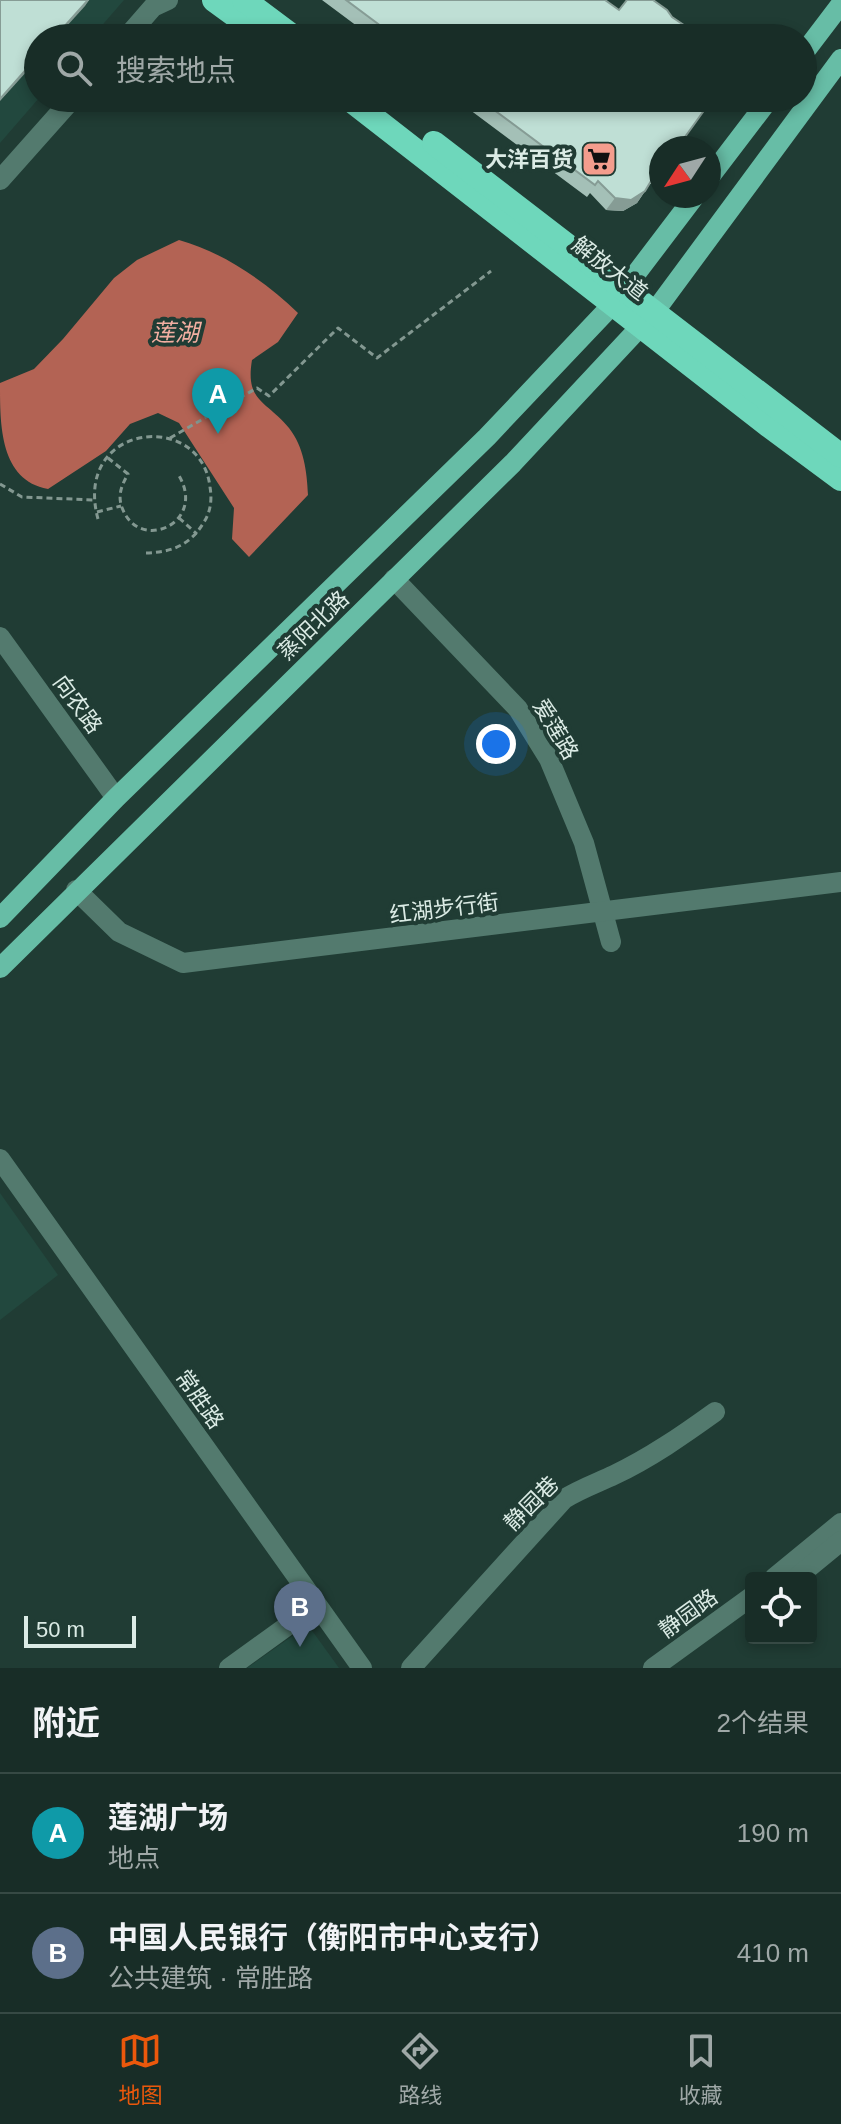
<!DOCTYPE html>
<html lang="zh">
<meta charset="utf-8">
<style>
body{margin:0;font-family:Arial,"Noto Sans SC",sans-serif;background:#21352f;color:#f1f3f6}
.controls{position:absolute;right:24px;bottom:24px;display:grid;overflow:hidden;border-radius:8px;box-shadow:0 4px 12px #0003}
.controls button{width:72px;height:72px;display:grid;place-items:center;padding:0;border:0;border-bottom:2px solid #364944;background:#182d27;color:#f1f3f6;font:40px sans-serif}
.compass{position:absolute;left:649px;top:136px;width:72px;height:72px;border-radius:50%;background:#182d27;box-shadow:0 4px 12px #0003;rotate:234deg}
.scale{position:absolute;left:24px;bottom:20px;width:112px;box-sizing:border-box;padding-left:8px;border:4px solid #dbebe5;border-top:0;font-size:22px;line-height:28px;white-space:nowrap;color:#dbebe5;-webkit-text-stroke:6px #203c34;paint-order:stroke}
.you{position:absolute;left:496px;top:744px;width:28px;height:28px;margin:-20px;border:6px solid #fff;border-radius:50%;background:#1a73e8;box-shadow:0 0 0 12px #1a73e833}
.badge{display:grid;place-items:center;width:52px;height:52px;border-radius:50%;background:#ea580c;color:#fff;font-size:26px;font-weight:700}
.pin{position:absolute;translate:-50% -66px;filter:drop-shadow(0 2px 4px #0008)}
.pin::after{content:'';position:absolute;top:42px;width:28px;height:24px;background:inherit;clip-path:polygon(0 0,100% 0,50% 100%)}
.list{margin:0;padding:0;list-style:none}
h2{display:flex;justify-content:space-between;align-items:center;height:104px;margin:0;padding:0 32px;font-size:34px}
h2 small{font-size:26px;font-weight:400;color:#9fa8a7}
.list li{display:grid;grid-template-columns:52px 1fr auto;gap:24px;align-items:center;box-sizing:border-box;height:120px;padding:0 32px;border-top:2px solid #364944}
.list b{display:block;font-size:30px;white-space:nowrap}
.list p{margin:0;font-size:26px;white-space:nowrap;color:#9fa8a7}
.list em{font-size:26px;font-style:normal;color:#9fa8a7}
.icon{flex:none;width:44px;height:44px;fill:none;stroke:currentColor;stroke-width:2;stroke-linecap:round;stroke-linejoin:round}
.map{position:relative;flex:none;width:841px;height:1668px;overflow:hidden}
.search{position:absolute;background:#182d27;box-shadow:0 4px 12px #0003;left:24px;right:24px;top:24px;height:88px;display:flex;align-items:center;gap:20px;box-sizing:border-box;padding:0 28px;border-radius:44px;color:#9fa8a7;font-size:30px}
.sheet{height:344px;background:#182d27}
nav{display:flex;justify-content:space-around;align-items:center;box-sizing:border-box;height:112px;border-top:2px solid #364944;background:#182d27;font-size:22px;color:#9fa8a7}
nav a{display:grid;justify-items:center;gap:4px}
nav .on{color:#ea580c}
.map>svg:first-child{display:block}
.built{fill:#22483e}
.water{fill:#b36354}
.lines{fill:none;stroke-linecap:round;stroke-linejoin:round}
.path{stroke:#839891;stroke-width:3;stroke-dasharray:6 4;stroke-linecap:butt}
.minor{stroke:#537a6e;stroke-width:20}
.major{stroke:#67bda6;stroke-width:20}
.highway{stroke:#6ed7bb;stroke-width:24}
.wall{fill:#a4c0b7}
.shaded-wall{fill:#869c95}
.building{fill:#bfdfd5;stroke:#869c95;stroke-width:2}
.labels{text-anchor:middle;stroke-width:8;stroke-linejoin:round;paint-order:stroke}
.poi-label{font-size:22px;font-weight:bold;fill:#dbebe5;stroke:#203c34;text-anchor:end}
.street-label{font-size:22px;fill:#dbebe5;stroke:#203c34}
.water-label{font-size:24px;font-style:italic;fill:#f2afa2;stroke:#203c34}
</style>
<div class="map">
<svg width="841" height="1668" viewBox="0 0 841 1668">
<rect width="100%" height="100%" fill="#203c34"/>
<!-- built -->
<g class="built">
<path d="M 0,0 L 124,0 L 91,38 L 38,38 L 39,98 L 0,143 Z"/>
<path d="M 0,1193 L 58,1275 L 0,1320 Z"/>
<path d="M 308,1625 L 339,1668 L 247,1668 Z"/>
</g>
<!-- water -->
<path class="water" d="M 179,240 C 223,252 266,282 298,313 L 278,342 L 252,360 C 245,402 266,400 289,428 C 304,447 307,472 308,495 L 249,557 L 232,539 L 234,508 L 179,423 L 158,413 L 130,424 L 106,451 L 48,489 C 0,480 0,426 0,383 L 34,369 L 63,339 L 114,278 L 137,260 Z"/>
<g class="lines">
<!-- path -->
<g class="path">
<path d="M 170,438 L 257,388 L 269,396 L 338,328 L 377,358 L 491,271"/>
<path d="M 108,458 L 128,474 C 121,486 117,497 123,510 C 141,553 208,522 178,474"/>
<path d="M 0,484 L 22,497 L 94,500"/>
<path d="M 97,512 L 121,506"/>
<path d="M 179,518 L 197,534"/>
<path d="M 98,519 C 72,423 201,409 210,487 C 212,499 211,511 204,522 C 190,546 170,553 143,553"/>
</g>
<!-- minor -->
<g class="minor">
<path d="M 126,38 L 153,7 L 168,0"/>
<path d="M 0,180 L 73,98"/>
<path d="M 394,579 L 518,709 L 549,759 L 584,843 L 611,942"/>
<path d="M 0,637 L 116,798"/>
<path d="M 76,890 L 119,932 L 183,963 L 841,882"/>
<path d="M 0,1159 L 362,1668"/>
<path d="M 774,1578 L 841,1523"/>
<path d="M 796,1578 L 841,1541"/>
<path d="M 229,1668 L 308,1611"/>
<path d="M 411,1668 L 564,1499 C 580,1489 597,1483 614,1475 C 650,1458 683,1435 715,1412"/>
<path d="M 653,1668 L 751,1597"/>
</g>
<!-- major -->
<g class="major">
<path d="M 803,54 L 841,4"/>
<path d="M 709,178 L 770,98"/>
<path d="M 0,918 L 116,798 L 487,437 L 613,304 L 695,196"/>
<path d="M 0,968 L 513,463 L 655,311 L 841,59"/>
</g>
<!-- highway -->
<g class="highway">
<path d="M 214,0 L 266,38"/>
<path d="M 244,0 L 295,38"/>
<path d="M 348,98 L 768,425 L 841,479"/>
<path d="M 434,143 L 841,456"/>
</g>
</g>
<!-- wall -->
<g class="wall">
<path d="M 322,0 L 605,0 L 619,10 L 672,17 L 703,38 L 373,38 Z"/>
<path d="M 454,98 L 713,98 L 651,184 L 650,184 L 637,203 L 623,211 L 606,210 L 590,193 L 587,197 Z"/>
</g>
<!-- shaded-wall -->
<g class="shaded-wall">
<path d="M 88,0 L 89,0 L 85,6 L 56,38 L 54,38 Z"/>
<path d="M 38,56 L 38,59 L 0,101 L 0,99 Z"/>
<path d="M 645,191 L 637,203 L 623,211 L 606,210 L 615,198 Z"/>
</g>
<!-- building -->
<g class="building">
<path d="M 0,0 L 88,0 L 54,38 L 38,38 L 38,56 L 0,99 Z"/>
<path d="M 346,0 L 605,0 L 619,10 L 627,0 L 653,0 L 667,10 L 672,17 L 703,38 L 397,38 Z"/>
<path d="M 478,98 L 713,98 L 677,148 L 661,148 L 661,170 L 659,173 L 657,171 L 645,191 L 631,200 L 615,198 L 598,181 L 595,185 Z"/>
</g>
<!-- icons -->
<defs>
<symbol id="supermarket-square" viewBox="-11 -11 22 22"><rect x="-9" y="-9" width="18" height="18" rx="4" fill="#f49d8d" stroke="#203c34"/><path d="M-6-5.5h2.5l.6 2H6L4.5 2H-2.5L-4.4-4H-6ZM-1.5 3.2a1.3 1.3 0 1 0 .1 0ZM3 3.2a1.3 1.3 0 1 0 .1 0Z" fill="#111"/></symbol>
</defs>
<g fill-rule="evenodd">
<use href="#supermarket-square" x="579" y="139" width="40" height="40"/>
</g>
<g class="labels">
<!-- poi labels -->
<g class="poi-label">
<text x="573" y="167">大洋百货</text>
</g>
<!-- street labels -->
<g class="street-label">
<text transform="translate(610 268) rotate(38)" y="8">解放大道</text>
<text transform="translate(313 625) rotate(-44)" y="8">蒸阳北路</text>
<text transform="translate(78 704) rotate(54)" y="8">向农路</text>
<text transform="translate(556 729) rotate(59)" y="8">爱莲路</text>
<text transform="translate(444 908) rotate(-7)" y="8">红湖步行街</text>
<text transform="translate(200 1399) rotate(55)" y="8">常胜路</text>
<text transform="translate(531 1503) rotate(-45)" y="8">静园巷</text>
<text transform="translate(688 1613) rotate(-36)" y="8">静园路</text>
</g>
<!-- water labels -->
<g class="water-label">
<text x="175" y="341">莲湖</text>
</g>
</g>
</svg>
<div class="controls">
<button><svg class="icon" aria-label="locate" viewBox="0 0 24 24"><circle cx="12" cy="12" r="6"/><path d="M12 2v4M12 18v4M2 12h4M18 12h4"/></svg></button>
</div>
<svg class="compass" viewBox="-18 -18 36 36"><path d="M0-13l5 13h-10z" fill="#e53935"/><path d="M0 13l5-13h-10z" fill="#9fa8a7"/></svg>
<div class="scale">50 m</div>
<div class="you"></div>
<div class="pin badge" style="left:218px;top:434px;background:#0f9aa8">A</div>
<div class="pin badge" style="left:300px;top:1647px;background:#5c6f8a">B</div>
<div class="search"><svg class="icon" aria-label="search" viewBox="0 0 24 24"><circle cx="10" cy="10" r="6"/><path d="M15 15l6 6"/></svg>搜索地点</div>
</div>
<section class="sheet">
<h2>附近<small>2个结果</small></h2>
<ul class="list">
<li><span class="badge" style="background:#0f9aa8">A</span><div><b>莲湖广场</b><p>地点</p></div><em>190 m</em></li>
<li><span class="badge" style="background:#5c6f8a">B</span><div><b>中国人民银行（衡阳市中心支行）</b><p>公共建筑 · 常胜路</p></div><em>410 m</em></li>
</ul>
</section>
<nav>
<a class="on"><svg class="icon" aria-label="map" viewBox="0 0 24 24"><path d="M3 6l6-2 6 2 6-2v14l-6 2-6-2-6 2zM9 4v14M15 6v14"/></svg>地图</a>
<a><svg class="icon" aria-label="directions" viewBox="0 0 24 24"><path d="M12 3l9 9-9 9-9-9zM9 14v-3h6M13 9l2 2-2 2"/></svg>路线</a>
<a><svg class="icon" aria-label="saved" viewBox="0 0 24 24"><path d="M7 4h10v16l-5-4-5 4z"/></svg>收藏</a>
</nav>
